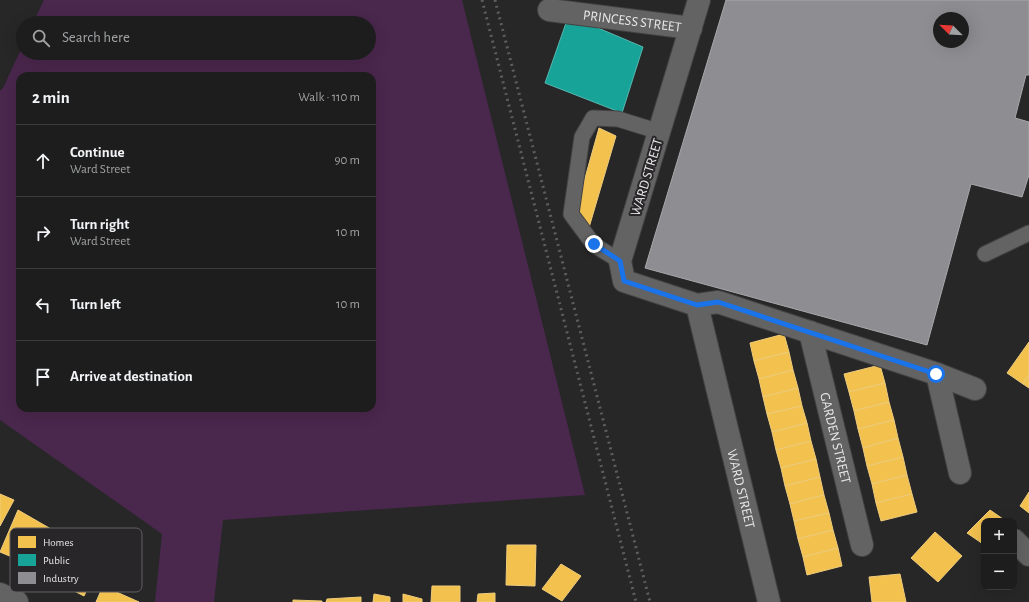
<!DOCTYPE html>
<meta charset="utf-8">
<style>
body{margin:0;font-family:"Alegreya Sans",sans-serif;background:#2a2a2a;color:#f1f3f6}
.controls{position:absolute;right:12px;bottom:12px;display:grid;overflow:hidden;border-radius:8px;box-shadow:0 4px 16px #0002}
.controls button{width:36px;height:36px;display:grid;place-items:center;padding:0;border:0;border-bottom:1px solid #3b3b3b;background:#1d1d1d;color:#f1f3f6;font:20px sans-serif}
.compass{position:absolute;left:933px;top:12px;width:36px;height:36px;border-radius:50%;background:#1d1d1d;box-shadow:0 4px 16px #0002;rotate:294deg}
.stop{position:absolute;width:12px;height:12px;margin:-9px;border:3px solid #1a73e8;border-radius:50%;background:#fff}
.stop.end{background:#1a73e8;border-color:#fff;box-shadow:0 1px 4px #0008}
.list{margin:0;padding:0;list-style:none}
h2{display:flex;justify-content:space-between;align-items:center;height:52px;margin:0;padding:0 16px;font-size:17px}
h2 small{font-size:13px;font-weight:400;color:#a0a2a4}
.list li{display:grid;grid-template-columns:26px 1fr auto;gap:12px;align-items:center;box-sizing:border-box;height:72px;padding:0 16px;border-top:1px solid #3b3b3b}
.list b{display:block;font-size:15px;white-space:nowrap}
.list p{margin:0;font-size:13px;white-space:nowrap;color:#a0a2a4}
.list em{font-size:13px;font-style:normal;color:#a0a2a4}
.icon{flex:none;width:22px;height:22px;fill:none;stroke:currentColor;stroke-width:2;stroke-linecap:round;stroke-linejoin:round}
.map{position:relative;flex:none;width:1029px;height:602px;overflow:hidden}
.search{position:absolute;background:#1d1d1d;box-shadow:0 4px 16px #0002;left:16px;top:16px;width:360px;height:44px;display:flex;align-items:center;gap:10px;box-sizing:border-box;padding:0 14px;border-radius:22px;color:#a0a2a4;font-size:15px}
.panel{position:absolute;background:#1d1d1d;box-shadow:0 4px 16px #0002;left:16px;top:72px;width:360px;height:340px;border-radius:12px}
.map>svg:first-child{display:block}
.green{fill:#4a274d;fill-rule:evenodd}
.homes{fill:#f2c14e;stroke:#efcc7c}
.public{fill:#17a398;stroke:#56b7b0}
.industry{fill:#8d8d92;stroke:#a8a8ac;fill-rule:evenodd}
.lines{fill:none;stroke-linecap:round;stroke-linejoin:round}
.service-casing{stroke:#434343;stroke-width:17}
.minor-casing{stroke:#434343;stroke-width:24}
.service{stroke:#636363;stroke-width:15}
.minor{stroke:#636363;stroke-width:22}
.rail{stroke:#5d5d5d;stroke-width:3;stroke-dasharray:2 4;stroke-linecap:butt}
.route{stroke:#1a73e8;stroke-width:5}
.labels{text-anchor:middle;stroke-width:4;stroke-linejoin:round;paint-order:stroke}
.street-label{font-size:14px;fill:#e8e7e8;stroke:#282628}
.key{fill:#282628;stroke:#626062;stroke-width:1}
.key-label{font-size:11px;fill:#e8e7e8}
</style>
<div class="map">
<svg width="1029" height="602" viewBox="0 0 1029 602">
<rect width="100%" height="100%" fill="#272727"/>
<!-- green -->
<path class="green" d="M 44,0 L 462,0 L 585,495 L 223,520 L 214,602 L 155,602 L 162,534 L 0,420 L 0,91 L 4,86 L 23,45 L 23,53 L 369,53 L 369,23 L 33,23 ZM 20,76 L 372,76 L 372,408 L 20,408 Z"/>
<!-- homes -->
<g class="homes">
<path d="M 599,128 L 616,136 L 588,231 L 576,210 Z"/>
<path d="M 784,334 L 789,352 L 754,361 L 750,343 Z"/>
<path d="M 1029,342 L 1029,375 L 1023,384 L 1007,373 Z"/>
<path d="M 789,352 L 793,370 L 759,379 L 754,361 Z"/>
<path d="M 880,365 L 885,383 L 849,392 L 844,374 Z"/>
<path d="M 793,370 L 798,388 L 763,397 L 759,379 Z"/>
<path d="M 1029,375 L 1029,388 L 1023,384 Z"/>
<path d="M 885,383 L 889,402 L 854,411 L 849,392 Z"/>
<path d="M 798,388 L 802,406 L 767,414 L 763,397 Z"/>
<path d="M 889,402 L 894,420 L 858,429 L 854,411 Z"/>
<path d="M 802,406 L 807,423 L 772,432 L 767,414 Z"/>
<path d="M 894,420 L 898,438 L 863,448 L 858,429 Z"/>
<path d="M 807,423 L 811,441 L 776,450 L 772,432 Z"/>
<path d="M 898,438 L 903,457 L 867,466 L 863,448 Z"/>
<path d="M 811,441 L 816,459 L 781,468 L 776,450 Z"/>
<path d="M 903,457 L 907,475 L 872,484 L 867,466 Z"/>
<path d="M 816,459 L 820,477 L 785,486 L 781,468 Z"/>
<path d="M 907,475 L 912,494 L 876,503 L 872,484 Z"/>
<path d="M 820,477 L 824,495 L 790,504 L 785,486 Z"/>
<path d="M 1029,492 L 1029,513 L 1020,506 Z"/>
<path d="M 0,494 L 14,500 L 0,526 Z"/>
<path d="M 912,494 L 917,512 L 881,521 L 876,503 Z"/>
<path d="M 824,495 L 829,513 L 794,521 L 790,504 Z"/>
<path d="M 18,510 L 51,529 L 31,565 L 0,552 Z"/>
<path d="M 990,510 L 1006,521 L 984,521 L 983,544 L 967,533 Z"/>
<path d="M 829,513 L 833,530 L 798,539 L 794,521 Z"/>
<path d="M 833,530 L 838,548 L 803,557 L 798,539 Z"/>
<path d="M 935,532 L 962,556 L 938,582 L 911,558 Z"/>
<path d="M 507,545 L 536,545 L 535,586 L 506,585 Z"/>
<path d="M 838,548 L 842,566 L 807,575 L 803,557 Z"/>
<path d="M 60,557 L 93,576 L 84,596 L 47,577 Z"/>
<path d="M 561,564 L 581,576 L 562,601 L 542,589 Z"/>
<path d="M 900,574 L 906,602 L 872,602 L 869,577 Z"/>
<path d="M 103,586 L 139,602 L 96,602 Z"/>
<path d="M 432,586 L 460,586 L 460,602 L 431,602 Z"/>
<path d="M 495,593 L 495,602 L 477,602 L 478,594 Z"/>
<path d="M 374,594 L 390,597 L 390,602 L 373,602 Z"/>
<path d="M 403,594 L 422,599 L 422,602 L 403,602 Z"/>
<path d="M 361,597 L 361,602 L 326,602 L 327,599 Z"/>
<path d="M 293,600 L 322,601 L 322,602 L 293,602 Z"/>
</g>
<!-- public -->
<path class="public" d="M 566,23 L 591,25 L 643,47 L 622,113 L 545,83 Z"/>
<!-- industry -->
<path class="industry" d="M 726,0 L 1029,0 L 1029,75 L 1026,75 L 1015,118 L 1029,122 L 1029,175 L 1022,197 L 971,184 L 927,345 L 645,268 ZM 939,18 L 963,18 L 963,42 L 939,42 Z"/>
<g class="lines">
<defs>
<g id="service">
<path d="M 985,254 L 1029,233"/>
<path d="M 620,261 L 594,245 L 571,214 L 582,137 L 593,118 L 618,119 L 660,132"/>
</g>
<g id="minor">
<path d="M 699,0 L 620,261 L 624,281 L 697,305 L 718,302 L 937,374 L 975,389"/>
<path id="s1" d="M 549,10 L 691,28"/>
<path id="s2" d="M 697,305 L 769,602"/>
<path id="s3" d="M 810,332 L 862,545"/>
<path d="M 937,374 L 960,473"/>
<path d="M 1014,540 L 1029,555"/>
<path d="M 0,594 L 17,602"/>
</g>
</defs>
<!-- service casing -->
<use href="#service" class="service-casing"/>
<!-- minor casing -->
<use href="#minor" class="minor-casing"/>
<!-- service -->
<use href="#service" class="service"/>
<!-- minor -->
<use href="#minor" class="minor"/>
<!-- rail -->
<g class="rail">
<path d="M 482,0 L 636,602"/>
<path d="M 495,0 L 650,602"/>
</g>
</g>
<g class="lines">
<!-- route -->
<path class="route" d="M 594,244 L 620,261 L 624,281 L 697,305 L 718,302 L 936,374"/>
</g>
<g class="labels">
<!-- street labels -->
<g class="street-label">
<text dy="5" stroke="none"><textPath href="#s1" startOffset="84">PRINCESS STREET</textPath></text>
<text transform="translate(646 177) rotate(-73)" y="5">WARD STREET</text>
<text dy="5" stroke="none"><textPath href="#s3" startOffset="109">GARDEN STREET</textPath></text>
<text dy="5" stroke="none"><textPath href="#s2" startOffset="189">WARD STREET</textPath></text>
</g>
</g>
<!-- legend -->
<rect x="10" y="528" width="132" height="64" rx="6" class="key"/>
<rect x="18" y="536" width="18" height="12" fill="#f2c14e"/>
<rect x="18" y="554" width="18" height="12" fill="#17a398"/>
<rect x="18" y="572" width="18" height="12" fill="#8d8d92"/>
<g class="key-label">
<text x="43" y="546">Homes</text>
<text x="43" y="564">Public</text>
<text x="43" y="582">Industry</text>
</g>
</svg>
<div class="controls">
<button>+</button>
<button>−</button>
</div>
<svg class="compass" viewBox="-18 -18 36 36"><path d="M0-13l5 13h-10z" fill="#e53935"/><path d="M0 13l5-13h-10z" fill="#a0a2a4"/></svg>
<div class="stop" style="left:936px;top:374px"></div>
<div class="stop end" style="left:594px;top:244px"></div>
<div class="search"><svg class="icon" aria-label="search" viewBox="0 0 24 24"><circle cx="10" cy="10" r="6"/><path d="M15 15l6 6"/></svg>Search here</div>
<section class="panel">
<h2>2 min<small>Walk · 110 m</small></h2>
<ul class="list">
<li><svg class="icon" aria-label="ahead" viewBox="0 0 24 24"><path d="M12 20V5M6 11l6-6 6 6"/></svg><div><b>Continue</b><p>Ward Street</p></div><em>90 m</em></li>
<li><svg class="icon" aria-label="right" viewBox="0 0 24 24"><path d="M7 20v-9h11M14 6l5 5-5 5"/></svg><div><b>Turn right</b><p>Ward Street</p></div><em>10 m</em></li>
<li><svg class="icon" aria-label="left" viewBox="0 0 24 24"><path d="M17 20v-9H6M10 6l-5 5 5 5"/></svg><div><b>Turn left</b></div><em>10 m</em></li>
<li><svg class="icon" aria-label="arrive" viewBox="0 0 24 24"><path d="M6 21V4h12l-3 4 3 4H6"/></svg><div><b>Arrive at destination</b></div></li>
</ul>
</section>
</div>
